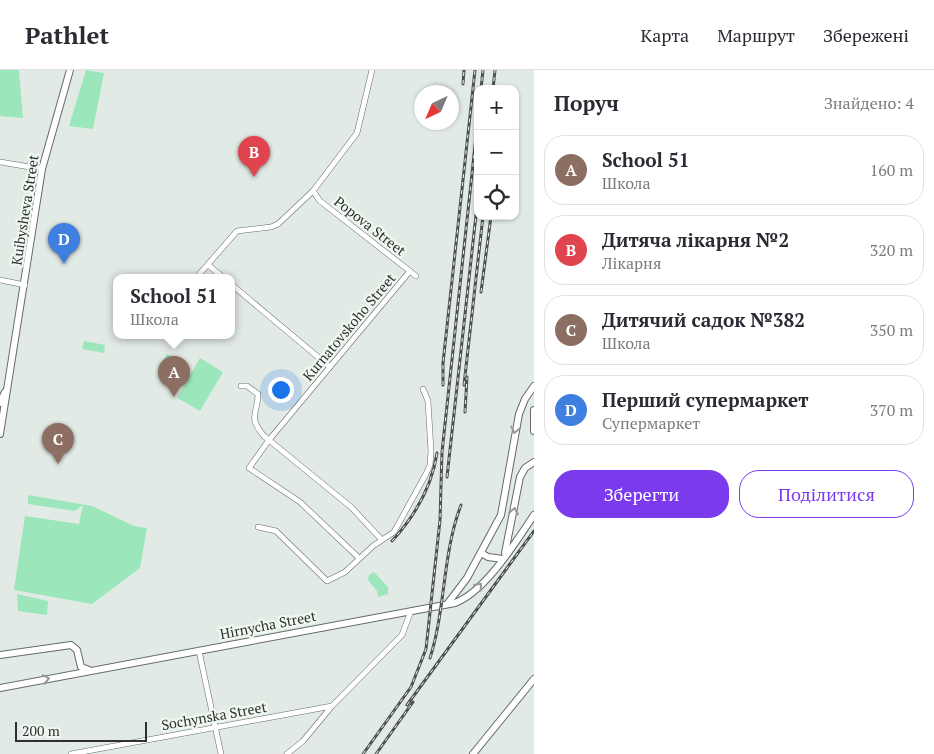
<!DOCTYPE html>
<html lang="uk">
<meta charset="utf-8">
<style>
body{margin:0;font-family:"PT Serif",serif;background:#f7f7f7;color:#2b2b33}
.controls{position:absolute;right:15px;top:15px;display:grid;overflow:hidden;border-radius:10px;box-shadow:0 1px 4px #0004}
.controls button{width:45px;height:45px;display:grid;place-items:center;padding:0;border:0;border-bottom:1px solid #e1e1e2;background:#fff;color:#2b2b33;font:25px sans-serif}
.compass{position:absolute;left:414px;top:15px;width:45px;height:45px;border-radius:50%;background:#fff;box-shadow:0 1px 4px #0004;rotate:224deg}
.scale{position:absolute;left:15px;bottom:12px;width:132px;box-sizing:border-box;padding-left:5px;border:2px solid #2e312f;border-top:0;font-size:14px;line-height:18px;white-space:nowrap;color:#2e312f;-webkit-text-stroke:4px #f0f8f2;paint-order:stroke}
.you{position:absolute;left:280px;top:319px;width:18px;height:18px;margin:-12px;border:4px solid #fff;border-radius:50%;background:#1a73e8;box-shadow:0 0 0 8px #1a73e833}
.badge{display:grid;place-items:center;width:32px;height:32px;border-radius:50%;background:#7c3aed;color:#fff;font-size:16px;font-weight:700}
.pin{position:absolute;translate:-50% -41px;filter:drop-shadow(0 1px 2px #0008)}
.pin::after{content:'';position:absolute;top:26px;width:18px;height:15px;background:inherit;clip-path:polygon(0 0,100% 0,50% 100%)}
.popup{position:absolute;left:113px;top:204px;width:122px;height:65px;box-sizing:border-box;display:grid;place-content:center;border-radius:10px;background:#fff;filter:drop-shadow(0 1px 4px #0005);font-size:16px;white-space:nowrap;color:#7c7c81}
.popup b{font-size:19px;color:#2b2b33}
.popup::after{content:'';position:absolute;left:50%;top:100%;margin-left:-10px;border:10px solid transparent;border-top-color:#fff}
.list{margin:0;padding:0;list-style:none}
h2{display:flex;justify-content:space-between;align-items:center;height:65px;margin:0;padding:0 20px;font-size:21px}
h2 small{font-size:16px;font-weight:400;color:#7c7c81}
.list li{display:grid;grid-template-columns:32px 1fr auto;gap:15px;align-items:center;box-sizing:border-box;height:70px;margin:0 10px 10px;padding:0 10px;border:1px solid #e1e1e2;border-radius:20px}
.list b{display:block;font-size:19px;white-space:nowrap}
.list p{margin:0;font-size:16px;white-space:nowrap;color:#7c7c81}
.list em{font-size:16px;font-style:normal;color:#7c7c81}
.actions{display:flex;gap:10px;padding:15px 20px}
.actions a{flex:1;padding:11px 0;border:1px solid #7c3aed;border-radius:20px;text-align:center;font-size:18px;color:#7c3aed}
.actions .main{background:#7c3aed;color:#fff}
.icon{flex:none;width:28px;height:28px;fill:none;stroke:currentColor;stroke-width:2;stroke-linecap:round;stroke-linejoin:round}
.map{position:relative;flex:none;width:534px;height:684px;overflow:hidden}
header{display:flex;align-items:center;gap:30px;box-sizing:border-box;height:70px;padding:0 25px;background:#fff;border-bottom:1px solid #e1e1e2}
header strong{font-size:24px}
nav{display:flex;gap:28px;margin-inline-start:auto;font-size:18px}
main{display:flex}
aside{flex:1;background:#fff}
.map>svg:first-child{display:block}
.green{fill:#9be7bb}
.lines{fill:none;stroke-linecap:round;stroke-linejoin:round}
.minor-casing{stroke:#656c67;stroke-width:6}
.major-casing{stroke:#656c67;stroke-width:8}
.minor{stroke:#fff;stroke-width:5}
.major{stroke:#fff;stroke-width:6}
.rail-casing{stroke:#4d514e;stroke-width:3}
.rail{stroke:#f0f8f2;stroke-width:1;stroke-dasharray:4;stroke-linecap:butt}
.oneway{stroke:#969897}
.labels{text-anchor:middle;stroke-width:4.5;stroke-linejoin:round;paint-order:stroke}
.street-label{font-size:14px;fill:#2e312f;stroke:#f0f8f2}
</style>
<header>
<strong>Pathlet</strong>
<nav><a>Карта</a><a>Маршрут</a><a>Збережені</a></nav>
</header>
<main>
<div class="map">
<svg width="534" height="684" viewBox="0 0 534 684">
<rect width="100%" height="100%" fill="#e2eae5"/>
<!-- green -->
<g class="green">
<path d="M 0,0 L 19,0 L 23,48 L 0,46 Z"/>
<path d="M 86,0 L 104,3 L 93,59 L 69,56 Z"/>
<path d="M 84,271 L 105,275 L 104,283 L 82,279 Z"/>
<path d="M 167,284 L 188,297 L 181,308 L 160,296 Z"/>
<path d="M 200,288 L 223,302 L 200,341 L 177,328 Z"/>
<path d="M 28,425 L 92,436 L 134,456 L 147,458 L 140,498 L 92,534 L 14,520 L 25,446 L 79,454 L 83,435 L 75,441 L 28,434 Z"/>
<path d="M 374,502 L 388,517 L 388,524 L 378,527 L 377,521 L 368,510 L 369,505 Z"/>
<path d="M 17,524 L 48,531 L 47,545 L 18,541 Z"/>
</g>
<g class="lines">
<defs>
<g id="minor">
<path d="M 0,92 L 42,99"/>
<path d="M 313,121 L 320,131 L 416,206"/>
<path d="M 208,195 L 224,208"/>
<path d="M 196,208 L 237,161 L 271,157 L 278,154 L 313,121 L 357,63 L 372,0"/>
<path d="M 0,210 L 25,215"/>
<path d="M 232,215 L 330,297"/>
<path d="M 241,316 L 247,316 L 258,324 C 258,344 247,346 264,366 L 351,437 L 381,469"/>
<path d="M 258,457 L 276,461 L 327,511 L 345,502 L 373,476 L 394,462 L 426,404 L 430,395 L 431,381 L 428,331 L 423,319"/>
<path d="M 359,488 L 300,432 L 249,398 L 269,370 L 410,201"/>
<path d="M 199,581 L 221,684"/>
<path d="M 71,684 L 332,636"/>
<path d="M 287,684 L 303,671 L 332,636 L 402,565 L 411,541"/>
</g>
<g id="major">
<path d="M 0,333 L 5,322"/>
<path d="M 534,340 L 534,361"/>
<path d="M 0,364 L 42,99 L 70,0"/>
<path d="M 481,483 L 488,487 L 503,489"/>
<path d="M 505,483 L 520,407 L 525,398 L 534,392"/>
<path d="M 448,533 L 467,508 L 501,445 L 519,344 L 525,329 L 534,316"/>
<path d="M 0,585 L 71,575 L 77,580 L 81,597 L 89,600"/>
<path d="M 0,618 L 455,533 C 486,521 515,473 534,445"/>
<path d="M 473,684 L 534,609"/>
</g>
</defs>
<!-- minor casing -->
<use href="#minor" class="minor-casing"/>
<!-- major casing -->
<use href="#major" class="major-casing"/>
<!-- minor -->
<use href="#minor" class="minor"/>
<!-- major -->
<use href="#major" class="major"/>
<defs>
<g id="rail">
<path d="M 463,14 L 464,0"/>
<path d="M 481,19 L 483,0"/>
<path d="M 493,19 L 495,0"/>
<path d="M 481,222 L 491,146"/>
<path d="M 443,315 L 443,293 L 475,0"/>
<path d="M 464,315 L 483,146"/>
<path d="M 465,342 L 467,307"/>
<path d="M 447,407 L 478,127"/>
<path d="M 392,471 C 414,447 432,416 437,383"/>
<path d="M 430,588 C 446,538 442,485 461,435"/>
<path d="M 407,635 L 534,461"/>
<path d="M 363,684 L 411,617 L 426,579 L 440,450 L 442,382 L 478,48"/>
<path d="M 376,684 L 413,632"/>
</g>
</defs>
<!-- rail casing -->
<use href="#rail" class="rail-casing"/>
<!-- rail -->
<use href="#rail" class="rail"/>
</g>
<!-- one-way arrows -->
<defs><path id="oneway-chevron" d="M-2-3.5L2.5 0L-2 3.5" fill="none" stroke-width="1.6" stroke-linecap="round" stroke-linejoin="round" transform="scale(1.25)"/></defs>
<g class="oneway">
<use href="#oneway-chevron" transform="translate(515 360) rotate(102)"/>
<use href="#oneway-chevron" transform="translate(514 441) rotate(-80)"/>
<use href="#oneway-chevron" transform="translate(479 516) rotate(-48)"/>
<use href="#oneway-chevron" transform="translate(46 609) rotate(-11)"/>
</g>
<g class="labels">
<!-- street labels -->
<g class="street-label">
<text transform="translate(25 140) rotate(-81)" y="5">Kuibysheva Street</text>
<text transform="translate(370 156) rotate(38)" y="5">Popova Street</text>
<text transform="translate(349 257) rotate(-50)" y="5">Kurnatovskoho Street</text>
<text transform="translate(268 555) rotate(-11)" y="5">Hirnycha Street</text>
<text transform="translate(214 646) rotate(-10)" y="5">Sochynska Street</text>
</g>
</g>
</svg>
<div class="controls">
<button>+</button>
<button>−</button>
<button><svg class="icon" aria-label="locate" viewBox="0 0 24 24"><circle cx="12" cy="12" r="6"/><path d="M12 2v4M12 18v4M2 12h4M18 12h4"/></svg></button>
</div>
<svg class="compass" viewBox="-18 -18 36 36"><path d="M0-13l5 13h-10z" fill="#e53935"/><path d="M0 13l5-13h-10z" fill="#7c7c81"/></svg>
<div class="scale">200 m</div>
<div class="you"></div>
<div class="pin badge" style="left:174px;top:327px;background:#8d6e63">A</div>
<div class="popup"><b>School 51</b>Школа</div>
<div class="pin badge" style="left:254px;top:107px;background:#e0444e">B</div>
<div class="pin badge" style="left:58px;top:394px;background:#8d6e63">C</div>
<div class="pin badge" style="left:64px;top:194px;background:#3f7fe0">D</div>
</div>
<aside>
<h2>Поруч<small>Знайдено: 4</small></h2>
<ul class="list">
<li><span class="badge" style="background:#8d6e63">A</span><div><b>School 51</b><p>Школа</p></div><em>160 m</em></li>
<li><span class="badge" style="background:#e0444e">B</span><div><b>Дитяча лікарня №2</b><p>Лікарня</p></div><em>320 m</em></li>
<li><span class="badge" style="background:#8d6e63">C</span><div><b>Дитячий садок №382</b><p>Школа</p></div><em>350 m</em></li>
<li><span class="badge" style="background:#3f7fe0">D</span><div><b>Перший супермаркет</b><p>Супермаркет</p></div><em>370 m</em></li>
</ul>
<div class="actions"><a class="main">Зберегти</a><a>Поділитися</a></div>
</aside>
</main>
